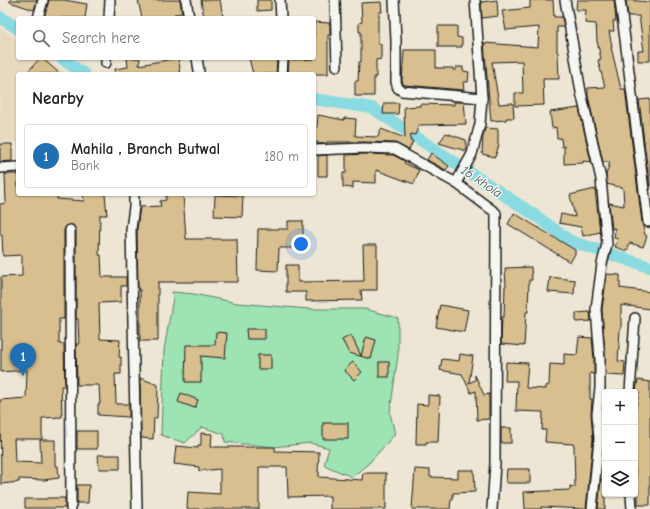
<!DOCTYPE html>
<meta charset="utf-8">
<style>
body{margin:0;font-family:"Comic Neue",sans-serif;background:#f6f6f6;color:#222}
.controls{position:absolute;right:12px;bottom:12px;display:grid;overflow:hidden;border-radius:4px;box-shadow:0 1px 3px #0004}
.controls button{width:36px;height:36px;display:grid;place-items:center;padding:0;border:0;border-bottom:1px solid #e0e0e0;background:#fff;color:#222;font:20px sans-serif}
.you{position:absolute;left:301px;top:244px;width:14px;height:14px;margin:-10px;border:3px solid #fff;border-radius:50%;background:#1a73e8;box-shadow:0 0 0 6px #1a73e833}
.badge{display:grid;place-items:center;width:26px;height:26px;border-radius:50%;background:#1f6fb2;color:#fff;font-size:13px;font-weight:700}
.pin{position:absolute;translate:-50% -33px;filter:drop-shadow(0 1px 2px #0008)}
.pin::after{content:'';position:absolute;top:21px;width:14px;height:12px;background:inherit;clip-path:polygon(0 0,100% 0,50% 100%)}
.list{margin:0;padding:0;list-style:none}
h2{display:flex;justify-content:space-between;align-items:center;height:52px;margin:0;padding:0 16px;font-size:17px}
h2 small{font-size:13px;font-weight:400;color:#767676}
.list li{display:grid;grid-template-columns:26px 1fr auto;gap:12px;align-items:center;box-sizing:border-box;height:64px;margin:0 8px 8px;padding:0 8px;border:1px solid #e0e0e0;border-radius:4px}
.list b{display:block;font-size:15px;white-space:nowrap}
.list p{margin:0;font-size:13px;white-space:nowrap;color:#767676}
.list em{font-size:13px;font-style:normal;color:#767676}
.icon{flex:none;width:22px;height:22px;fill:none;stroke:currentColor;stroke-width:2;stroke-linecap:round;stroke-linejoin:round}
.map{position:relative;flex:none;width:650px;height:509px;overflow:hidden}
.search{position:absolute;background:#fff;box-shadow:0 1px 3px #0004;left:16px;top:16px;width:300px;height:44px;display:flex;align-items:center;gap:10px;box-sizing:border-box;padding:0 14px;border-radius:4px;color:#767676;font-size:15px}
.panel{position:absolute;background:#fff;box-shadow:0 1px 3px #0004;left:16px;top:72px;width:300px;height:124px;border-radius:4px}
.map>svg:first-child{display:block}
.built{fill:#e7dabf}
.green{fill:#9de4b2;stroke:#5c8067}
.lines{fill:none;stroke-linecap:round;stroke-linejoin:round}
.canal{stroke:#89dbe1;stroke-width:12}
.building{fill:#d8bf8f;stroke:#1c1c1c}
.minor-casing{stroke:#1c1c1c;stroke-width:12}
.minor{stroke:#f6f6f2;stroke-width:9}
.labels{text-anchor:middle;stroke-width:3;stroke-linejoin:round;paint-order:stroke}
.water-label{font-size:13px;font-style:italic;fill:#3d5557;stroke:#f6f6f2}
</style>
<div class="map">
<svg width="650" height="509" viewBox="0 0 650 509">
<rect width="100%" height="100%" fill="#ede6d4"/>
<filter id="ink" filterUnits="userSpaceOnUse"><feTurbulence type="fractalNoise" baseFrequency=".025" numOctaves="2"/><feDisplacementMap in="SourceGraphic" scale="8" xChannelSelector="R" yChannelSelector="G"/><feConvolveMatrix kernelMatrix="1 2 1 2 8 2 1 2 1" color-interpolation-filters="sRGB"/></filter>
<g filter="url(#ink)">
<!-- built -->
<path class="built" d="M 0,28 L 18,40 L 18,58 L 44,58 L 67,74 L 18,74 L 18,142 L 0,141 Z"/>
<!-- green -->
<path class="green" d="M 172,292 L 194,294 L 237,303 L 309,309 L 365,309 L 398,318 L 398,355 L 390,413 L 395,434 L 369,463 L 352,477 L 324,465 L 329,448 L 310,443 L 274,447 L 225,442 L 224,434 L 202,427 L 185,443 L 161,435 L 164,350 L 173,298 Z"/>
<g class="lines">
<!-- canal -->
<g class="canal">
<path d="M 0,17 L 18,29"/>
<path d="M 61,58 L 84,74"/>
<path d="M 314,99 L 372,108 L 539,218 L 570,241 L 650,267"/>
</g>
</g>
<!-- building -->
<g class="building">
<path d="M 10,0 L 37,0 L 34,10 L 10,2 Z"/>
<path d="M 49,0 L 64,0 L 87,4 L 85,18 L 44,18 Z"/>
<path d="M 138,0 L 180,0 L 182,13 L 174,14 L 175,18 L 142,18 Z"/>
<path d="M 201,0 L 220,0 L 223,17 L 204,18 Z"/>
<path d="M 257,0 L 271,0 L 271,10 L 257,11 Z"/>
<path d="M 497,0 L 498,16 L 482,18 L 481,2 Z"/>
<path d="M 530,0 L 553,0 L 554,17 L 562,17 L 564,27 L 557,27 L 557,52 L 558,52 L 559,79 L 543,79 L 544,105 L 515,106 L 515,93 L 523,93 L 522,61 L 492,62 L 499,104 L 513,103 L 514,118 L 506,118 L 506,120 L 491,121 L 484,43 L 538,47 L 539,27 L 506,30 L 502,11 L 530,8 Z"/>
<path d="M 577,0 L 614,0 L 616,21 L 613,21 L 614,31 L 609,31 L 612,47 L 611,47 L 621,89 L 625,89 L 642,223 L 645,235 L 647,236 L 643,247 L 630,243 L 627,251 L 615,247 L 618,239 L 614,238 L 615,228 L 612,229 L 609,203 L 624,206 L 623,188 L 607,184 L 606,175 L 610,162 L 603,162 L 588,96 L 588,88 L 605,87 L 598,60 L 601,59 L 597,41 L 596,24 L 585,23 L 586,10 L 576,10 Z"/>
<path d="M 626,0 L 650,2 L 650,61 L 638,61 L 638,51 L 644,51 L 639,16 L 628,16 Z"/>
<path d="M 381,2 L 382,12 L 379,12 L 379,20 L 378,20 L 378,44 L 381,44 L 381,59 L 376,60 L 376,77 L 374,77 L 374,96 L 355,96 L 355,81 L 358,81 L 359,62 L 361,62 L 361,32 L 359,32 L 359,23 L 362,22 L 361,3 Z"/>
<path d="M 314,22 L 330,23 L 330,35 L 328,35 L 328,74 L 288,74 L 289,60 L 314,59 Z"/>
<path d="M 438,26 L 457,26 L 457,37 L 462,38 L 462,47 L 438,47 Z"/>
<path d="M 404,50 L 436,50 L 436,68 L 453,68 L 453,70 L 456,70 L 456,67 L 463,67 L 463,71 L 469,72 L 468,82 L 463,82 L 464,90 L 404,85 L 402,81 Z"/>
<path d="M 40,58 L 42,58 L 60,74 L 26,74 Z"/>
<path d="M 127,58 L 140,58 L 139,65 L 178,58 L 180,68 L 179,69 L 180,74 L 115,74 L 115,69 L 128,67 Z"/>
<path d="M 249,58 L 275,58 L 275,60 L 277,60 L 276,74 L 253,74 Z"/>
<path d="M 650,99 L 650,190 L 639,100 Z"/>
<path d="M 454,102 L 464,102 L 466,124 L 419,125 L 415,135 L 411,134 L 410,141 L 413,141 L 409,150 L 395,143 L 365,142 L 327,142 L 327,143 L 318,144 L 318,142 L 314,142 L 314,128 L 317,128 L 318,115 L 344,120 L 344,118 L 356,119 L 355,136 L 378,137 L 381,129 L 405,138 L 404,107 L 420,106 L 420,104 L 454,105 Z"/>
<path d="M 384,103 L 399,103 L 398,114 L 383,114 Z"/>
<path d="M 579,108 L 591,162 L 583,161 L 583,163 L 564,164 L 564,146 L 562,147 L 561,138 L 557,138 L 556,127 L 552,128 L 550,112 Z"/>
<path d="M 485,128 L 498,129 L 498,145 L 499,145 L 495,157 L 482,154 L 483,136 Z"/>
<path d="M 446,133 L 466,140 L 466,151 L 439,143 Z"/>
<path d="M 0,144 L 12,144 L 12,161 L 0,162 Z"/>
<path d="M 431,153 L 449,166 L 446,170 L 427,160 Z"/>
<path d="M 365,154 L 393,155 L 405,161 L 404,163 L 419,170 L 414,184 L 376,170 L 376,183 L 353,182 L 353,188 L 343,187 L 343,173 L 346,173 L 346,155 Z"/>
<path d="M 327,155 L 327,176 L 318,176 L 318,156 Z"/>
<path d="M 5,174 L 18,174 L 18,194 L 57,194 L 57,199 L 84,201 L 83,194 L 105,194 L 107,215 L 100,215 L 99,255 L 101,255 L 102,277 L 126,277 L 126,286 L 121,286 L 121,302 L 99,303 L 100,339 L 120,340 L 119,357 L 121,357 L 121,374 L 115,374 L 116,404 L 129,404 L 129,417 L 98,415 L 98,404 L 100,404 L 99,385 L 77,385 L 76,344 L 79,344 L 78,319 L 76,319 L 76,230 L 73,225 L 67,225 L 64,230 L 64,319 L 59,319 L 59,344 L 64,344 L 65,386 L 61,386 L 62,417 L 42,418 L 42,439 L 14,439 L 15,462 L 41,463 L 40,440 L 55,440 L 55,466 L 58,466 L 59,478 L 44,480 L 19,479 L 19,482 L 1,484 L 0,400 L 26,398 L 27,370 L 1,372 L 1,277 L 22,276 L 22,255 L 3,256 L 2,235 L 0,235 L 0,204 L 6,203 Z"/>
<path d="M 595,189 L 600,232 L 583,236 L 581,227 L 559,223 L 561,214 L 575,217 L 570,195 Z"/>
<path d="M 166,194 L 183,194 L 186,239 L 237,239 L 238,282 L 158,282 L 158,341 L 140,341 L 140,290 L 138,290 L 137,229 L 140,207 L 161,206 L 160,201 L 166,200 Z"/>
<path d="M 215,195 L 243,196 L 242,217 L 214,216 Z"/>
<path d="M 514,213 L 575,250 L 575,254 L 570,262 L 508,224 Z"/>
<path d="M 288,221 L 303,221 L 303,248 L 279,248 L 278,271 L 257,270 L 258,229 L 288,229 Z"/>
<path d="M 363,245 L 377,245 L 377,290 L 361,290 L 362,300 L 306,301 L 306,292 L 286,292 L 286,265 L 298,265 L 298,282 L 364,281 Z"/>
<path d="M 531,267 L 532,280 L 529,280 L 528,312 L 526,312 L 524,346 L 501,344 L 502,317 L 504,317 L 505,286 L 506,286 L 505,268 Z"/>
<path d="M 607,274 L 620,275 L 620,288 L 650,292 L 650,309 L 621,305 L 621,329 L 620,329 L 618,361 L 625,362 L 624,376 L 606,375 L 602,309 Z"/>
<path d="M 550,277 L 575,280 L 574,294 L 548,292 Z"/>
<path d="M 440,305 L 468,310 L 464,332 L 436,327 Z"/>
<path d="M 590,312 L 591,321 L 576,322 L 576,313 Z"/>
<path d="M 246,329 L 265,329 L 265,339 L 247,339 Z"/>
<path d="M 216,332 L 227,333 L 225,358 L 201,356 L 201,382 L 185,382 L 186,345 L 215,345 Z"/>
<path d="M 351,335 L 361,356 L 366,337 L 376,340 L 371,359 L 349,353 L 342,340 Z"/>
<path d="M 579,337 L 592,338 L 594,359 L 594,374 L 590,373 L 590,399 L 592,399 L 591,414 L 593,439 L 586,509 L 541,507 L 541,509 L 525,509 L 524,492 L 570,490 L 570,486 L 575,487 L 574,445 L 573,444 L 545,442 L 546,430 L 542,430 L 543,412 L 516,411 L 517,381 L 505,381 L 506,362 L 528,363 L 526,388 L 546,389 L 546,386 L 549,385 L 550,364 L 564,365 L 564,354 L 577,355 Z"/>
<path d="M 460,354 L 473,356 L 469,383 L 475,380 L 475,375 L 484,395 L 489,394 L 489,419 L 477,420 L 476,391 L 471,393 L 462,374 L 440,370 L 442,359 L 459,361 Z"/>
<rect x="258" y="355" width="13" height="14"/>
<path d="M 353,362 L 362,372 L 354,380 L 344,370 Z"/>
<rect x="379" y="362" width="10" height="15"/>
<path d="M 140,378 L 158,385 L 157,418 L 154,418 L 153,439 L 141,438 Z"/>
<path d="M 638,380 L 650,382 L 650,505 L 638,505 L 638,486 L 637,487 L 635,465 L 635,413 L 639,392 L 636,391 Z"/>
<path d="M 181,393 L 198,400 L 195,408 L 178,402 Z"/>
<path d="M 428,395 L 440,396 L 438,442 L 426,442 L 426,444 L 416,444 L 417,404 L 428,405 Z"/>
<rect x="323" y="423" width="25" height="16"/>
<rect x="501" y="428" width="10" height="15"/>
<rect x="77" y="431" width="20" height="18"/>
<path d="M 201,433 L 212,434 L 211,447 L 275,447 L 275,451 L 319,452 L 318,472 L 319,472 L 319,477 L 362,480 L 363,473 L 386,473 L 386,509 L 330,509 L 330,496 L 288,497 L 287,467 L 259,467 L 259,509 L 187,509 L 188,492 L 220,494 L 220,469 L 199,471 L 199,467 L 174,464 L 176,446 L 198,448 L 198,445 L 201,445 Z"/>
<path d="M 98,455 L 120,455 L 120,469 L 99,469 Z"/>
<path d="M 415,469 L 430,470 L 430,477 L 458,478 L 458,470 L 474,470 L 475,492 L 453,493 L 453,499 L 451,499 L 450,509 L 412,509 Z"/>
<path d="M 507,469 L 530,469 L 530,483 L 506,483 Z"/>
<path d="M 601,479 L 605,479 L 605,509 L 598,509 Z"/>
<path d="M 77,485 L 89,485 L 88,503 L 77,503 Z"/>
<path d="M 47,498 L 65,498 L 65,508 L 25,508 L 25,499 L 47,499 Z"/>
</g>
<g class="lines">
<defs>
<g id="minor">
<path d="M 186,0 L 189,18"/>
<path d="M 280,0 L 281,18"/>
<path d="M 335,0 L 337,66"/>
<path d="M 394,0 L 396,40 L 396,82 L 398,88 L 402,91 L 482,98"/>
<path d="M 565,0 L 581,92 L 601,179 L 607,244 L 602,264 L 596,309 L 600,359 L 600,388 L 597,414 L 599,439 L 592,509"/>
<path d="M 620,0 L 648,222"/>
<path d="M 38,18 L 43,0"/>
<path d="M 109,18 L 110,0"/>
<path d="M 197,58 L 199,71"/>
<path d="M 106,63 L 106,58"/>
<path d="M 282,74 L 283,58"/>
<path d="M 314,150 L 365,148 L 395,149 L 456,183 L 472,154 L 480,124 L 482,98 L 475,0"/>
<path d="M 0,168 L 18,167"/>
<path d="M 456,183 L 496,213 L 495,463 L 492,509"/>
<path d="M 134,194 L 134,207 L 131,229 L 137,509"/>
<path d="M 70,230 L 71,509"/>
<path d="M 630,392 L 635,318"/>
<path d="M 631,494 L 632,509"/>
</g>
</defs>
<!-- minor casing -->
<use href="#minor" class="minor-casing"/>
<!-- minor -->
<use href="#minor" class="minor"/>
</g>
</g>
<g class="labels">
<!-- water labels -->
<g class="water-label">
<text transform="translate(482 181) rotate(34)" y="5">16 khola</text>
</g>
</g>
</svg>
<div class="controls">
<button>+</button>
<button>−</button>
<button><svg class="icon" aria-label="layers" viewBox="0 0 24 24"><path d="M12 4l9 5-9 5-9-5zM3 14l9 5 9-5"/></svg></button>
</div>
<div class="you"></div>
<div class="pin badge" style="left:23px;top:376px">1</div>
<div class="search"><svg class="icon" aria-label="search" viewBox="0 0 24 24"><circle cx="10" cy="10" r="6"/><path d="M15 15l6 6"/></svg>Search here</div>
<section class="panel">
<h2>Nearby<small></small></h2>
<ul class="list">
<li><span class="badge">1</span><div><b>Mahila , Branch Butwal</b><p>Bank</p></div><em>180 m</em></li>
</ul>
</section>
</div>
